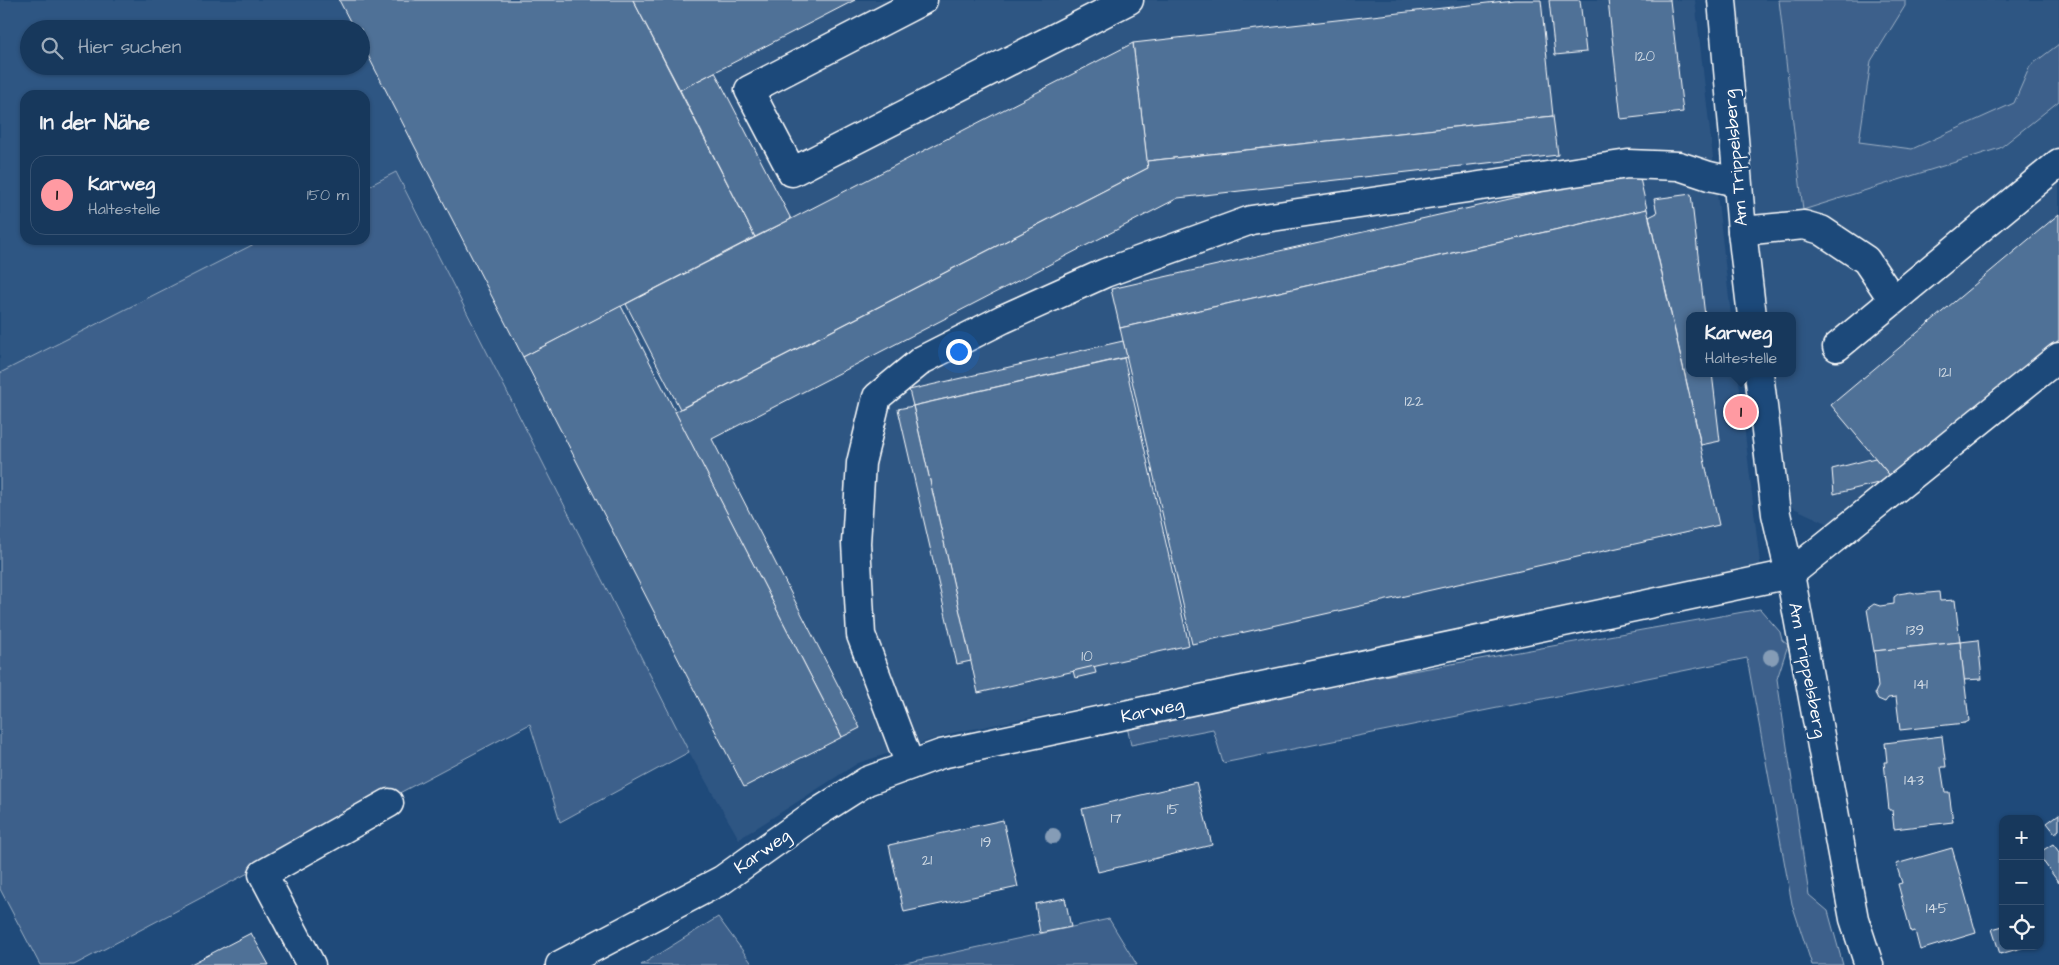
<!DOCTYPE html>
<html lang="de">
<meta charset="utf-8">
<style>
body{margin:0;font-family:"Architects Daughter",sans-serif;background:#203f62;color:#f1f3f6}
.controls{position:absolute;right:15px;bottom:15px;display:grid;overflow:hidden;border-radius:10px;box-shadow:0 1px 4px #0004}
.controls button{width:45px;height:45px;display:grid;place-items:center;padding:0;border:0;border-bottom:1px solid #365272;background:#17385c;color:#f1f3f6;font:25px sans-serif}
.you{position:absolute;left:958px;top:351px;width:18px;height:18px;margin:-12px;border:4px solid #fff;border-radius:50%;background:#1a73e8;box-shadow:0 0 0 8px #1a73e833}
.badge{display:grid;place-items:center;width:32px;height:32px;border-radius:50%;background:#ff9aa2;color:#111;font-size:16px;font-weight:700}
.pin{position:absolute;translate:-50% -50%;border:2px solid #fff;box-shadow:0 1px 5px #0006}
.popup{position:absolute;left:1686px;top:312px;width:110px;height:65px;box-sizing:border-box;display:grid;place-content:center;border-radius:10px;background:#17385c;filter:drop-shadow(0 1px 4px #0005);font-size:16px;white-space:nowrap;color:#9eacbb}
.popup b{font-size:19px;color:#f1f3f6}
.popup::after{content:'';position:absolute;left:50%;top:100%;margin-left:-10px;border:10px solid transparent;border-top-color:#17385c}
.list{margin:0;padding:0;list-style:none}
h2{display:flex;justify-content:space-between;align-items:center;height:65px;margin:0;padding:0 20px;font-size:21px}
h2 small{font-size:16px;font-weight:400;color:#9eacbb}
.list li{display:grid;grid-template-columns:32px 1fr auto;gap:15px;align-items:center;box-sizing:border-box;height:80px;margin:0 10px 10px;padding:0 10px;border:1px solid #365272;border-radius:15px}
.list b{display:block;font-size:19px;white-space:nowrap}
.list p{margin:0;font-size:16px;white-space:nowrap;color:#9eacbb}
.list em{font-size:16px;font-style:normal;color:#9eacbb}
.icon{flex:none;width:28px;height:28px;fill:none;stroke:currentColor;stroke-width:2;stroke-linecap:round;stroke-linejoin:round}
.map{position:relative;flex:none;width:2059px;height:965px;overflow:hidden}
.search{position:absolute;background:#17385c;box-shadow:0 1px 4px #0004;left:20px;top:20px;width:350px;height:55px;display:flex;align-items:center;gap:12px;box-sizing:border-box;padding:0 18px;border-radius:28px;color:#9eacbb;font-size:19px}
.panel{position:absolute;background:#17385c;box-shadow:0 1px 4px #0004;left:20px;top:90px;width:350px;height:155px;border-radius:15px}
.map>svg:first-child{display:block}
.built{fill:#2e5683;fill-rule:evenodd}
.green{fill:#3c618b;stroke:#9eb0c5}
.building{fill:#507197;stroke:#fff}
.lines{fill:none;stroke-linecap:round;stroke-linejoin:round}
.minor-casing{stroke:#fff;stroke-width:31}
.minor{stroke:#1f4a7a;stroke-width:28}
.tree{fill:#859cb6}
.labels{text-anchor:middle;stroke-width:5;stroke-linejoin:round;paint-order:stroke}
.number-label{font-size:15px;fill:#d3dce5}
.street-label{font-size:18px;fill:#fff;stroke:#1f4a7a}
</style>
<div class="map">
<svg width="2059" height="965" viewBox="0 0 2059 965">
<rect width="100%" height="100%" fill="#1f4a7a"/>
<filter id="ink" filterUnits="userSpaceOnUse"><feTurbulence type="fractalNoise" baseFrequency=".02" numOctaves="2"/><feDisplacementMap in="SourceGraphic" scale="10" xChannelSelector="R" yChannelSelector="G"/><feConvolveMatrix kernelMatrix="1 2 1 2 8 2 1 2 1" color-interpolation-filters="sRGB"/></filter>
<g filter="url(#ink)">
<!-- built -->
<g class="built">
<path d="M 0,0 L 1695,0 L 1731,316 L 1690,316 L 1690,373 L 1738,373 L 1761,572 L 953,733 L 858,763 L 739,839 L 689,752 L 397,172 L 365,188 L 365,95 L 25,95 L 25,240 L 262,240 L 0,373 ZM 29,29 L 361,29 L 361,66 L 29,66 Z"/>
<path d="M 1732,0 L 2059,0 L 2059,360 L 1840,529 L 1787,505 L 1773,373 L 1792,373 L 1792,316 L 1767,316 Z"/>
</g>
<!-- green -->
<g class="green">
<path d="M 1779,0 L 1905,0 L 1905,6 L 1871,61 L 1859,142 L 1912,149 L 2014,103 L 2030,66 L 2059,44 L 2059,101 L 2000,148 L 1803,210 Z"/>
<path d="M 396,172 L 689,752 L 560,822 L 530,724 L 74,965 L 40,965 L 0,889 L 0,373 L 262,240 L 365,240 L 365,188 Z"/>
<path d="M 1760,609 L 1780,632 L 1782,640 L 1788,645 L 1777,679 L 1809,895 L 1828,911 L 1843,965 L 1812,965 L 1792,904 L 1747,658 L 1223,763 L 1213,729 L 1131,745 L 1126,722 Z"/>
<path d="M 718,917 L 753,965 L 641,965 Z"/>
<path d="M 1109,919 L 1137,965 L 896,965 Z"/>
</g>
<!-- building -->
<g class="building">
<path d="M 339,0 L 633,0 L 755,237 L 523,357 L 361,42 L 361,29 L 354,29 Z"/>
<path d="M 633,0 L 855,0 L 680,90 Z"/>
<path d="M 1514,0 L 1541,0 L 1553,116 L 1147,161 L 1133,43 Z"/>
<path d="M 1549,0 L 1580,0 L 1586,52 L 1555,55 Z"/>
<path d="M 1608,0 L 1670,0 L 1683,112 L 1621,119 Z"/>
<path d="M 1133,43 L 1148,168 L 680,409 L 626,304 Z"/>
<path d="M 715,72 L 791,219 L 755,237 L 680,90 Z"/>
<path d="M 1553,116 L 1558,155 L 1178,198 L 712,439 L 860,728 L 842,737 L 675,412 L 1148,168 L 1147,161 Z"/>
<path d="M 1638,170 L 1647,209 L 1120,328 L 1111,289 Z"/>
<path d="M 1691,194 L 1705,316 L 1690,316 L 1690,373 L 1712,373 L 1720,441 L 1701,445 L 1649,217 L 1657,213 L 1654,199 Z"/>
<path d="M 1647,209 L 1719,525 L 1192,644 L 1120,328 Z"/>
<path d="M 2059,214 L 2059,340 L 1892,478 L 1831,405 Z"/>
<path d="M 621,306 L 842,737 L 744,787 L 523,357 Z"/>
<path d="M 1123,341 L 1127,357 L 913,406 L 909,390 Z"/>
<path d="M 1124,358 L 1189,645 L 978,693 L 913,406 Z"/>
<path d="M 913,406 L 971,661 L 957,664 L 898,409 Z"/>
<path d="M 1875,458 L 1892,478 L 1890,480 L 1834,494 L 1832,469 Z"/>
<path d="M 1911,592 L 1918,594 L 1939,592 L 1940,601 L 1955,600 L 1960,642 L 1874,651 L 1867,609 L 1874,604 L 1880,606 L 1894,604 L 1894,597 L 1898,594 Z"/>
<path d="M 1978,640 L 1982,679 L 1964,680 L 1960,642 Z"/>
<path d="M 1960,642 L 1969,721 L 1965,723 L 1900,730 L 1896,697 L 1888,698 L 1885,702 L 1878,699 L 1875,693 L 1878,687 L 1874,651 Z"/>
<path d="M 1094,666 L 1096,673 L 1075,678 L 1073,671 Z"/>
<path d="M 1942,736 L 1946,767 L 1941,767 L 1945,792 L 1949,792 L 1953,822 L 1894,829 L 1892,810 L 1889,810 L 1884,762 L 1887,762 L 1885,743 Z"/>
<path d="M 1196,782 L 1212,845 L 1098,872 L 1082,809 Z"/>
<path d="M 2059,814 L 2059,830 L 2055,833 L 2047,823 Z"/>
<path d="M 1003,820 L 1018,887 L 904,912 L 889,845 Z"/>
<path d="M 2053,844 L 2059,852 L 2059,883 L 2040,857 L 2040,852 Z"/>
<path d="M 1952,848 L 1976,933 L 1920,950 L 1915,931 L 1911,932 L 1898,884 L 1902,883 L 1896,864 Z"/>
<path d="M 1065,898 L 1071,927 L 1040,933 L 1035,904 Z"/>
<path d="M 2003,926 L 2003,946 L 2025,947 L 2000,954 L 1992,929 Z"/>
<path d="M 251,933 L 269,965 L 189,965 Z"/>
</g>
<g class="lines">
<defs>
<g id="minor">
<path d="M 923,0 L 749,90 L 792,172 L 1129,0"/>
<path d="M 1722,0 L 1742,231 L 1752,316"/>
<path d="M 1742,231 L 1804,225 L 1821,230 L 1866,260 L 1893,300"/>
<path d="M 1837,347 L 2059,163"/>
<path d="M 1759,373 L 1776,514 L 1790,574 L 1854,919 L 1869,965"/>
<path d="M 910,765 L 861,635 L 856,543 L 861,463 L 877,397 L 922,360 L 1003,319 L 1105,273 L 1251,220 L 1628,164 L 1679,166 L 1709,176 L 1737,182"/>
<path d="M 311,965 L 263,874 L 389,803"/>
<path d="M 560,965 L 722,880 L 809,818 L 867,781 L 941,754 L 1790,574 L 2059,357"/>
</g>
</defs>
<!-- minor casing -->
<use href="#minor" class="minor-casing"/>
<!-- minor -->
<use href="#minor" class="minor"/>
</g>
<!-- trees -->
<g class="tree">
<circle cx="1771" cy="657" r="8"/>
<circle cx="1053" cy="836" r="8"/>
</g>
</g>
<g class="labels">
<!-- number labels -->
<g class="number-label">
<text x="1645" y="61">120</text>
<text x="1945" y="377">121</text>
<text x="1414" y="406">122</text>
<text x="1915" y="635">139</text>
<text x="1087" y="661">10</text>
<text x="1921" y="689">141</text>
<text x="1914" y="785">143</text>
<text x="1173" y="814">15</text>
<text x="1116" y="823">17</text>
<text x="986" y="847">19</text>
<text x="927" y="865">21</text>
<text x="1937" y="913">145</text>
</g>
<!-- street labels -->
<g class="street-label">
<text transform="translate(1735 158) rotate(-95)" y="6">Am Trippelsberg</text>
<text transform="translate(1808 670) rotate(79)" y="6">Am Trippelsberg</text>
<text transform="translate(1152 710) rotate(-12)" y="6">Karweg</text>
<text transform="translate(762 851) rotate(-35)" y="6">Karweg</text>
</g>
</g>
</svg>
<div class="controls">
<button>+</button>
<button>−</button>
<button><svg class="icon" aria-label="locate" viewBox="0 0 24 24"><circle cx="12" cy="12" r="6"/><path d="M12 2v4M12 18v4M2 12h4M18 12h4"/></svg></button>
</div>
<div class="you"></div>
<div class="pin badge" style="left:1741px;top:412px">1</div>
<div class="popup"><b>Karweg</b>Haltestelle</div>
<div class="search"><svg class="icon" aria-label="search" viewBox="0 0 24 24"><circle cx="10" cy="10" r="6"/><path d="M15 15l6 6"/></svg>Hier suchen</div>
<section class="panel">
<h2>In der Nähe<small></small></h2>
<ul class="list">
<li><span class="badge">1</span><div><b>Karweg</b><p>Haltestelle</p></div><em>150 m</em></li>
</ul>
</section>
</div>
